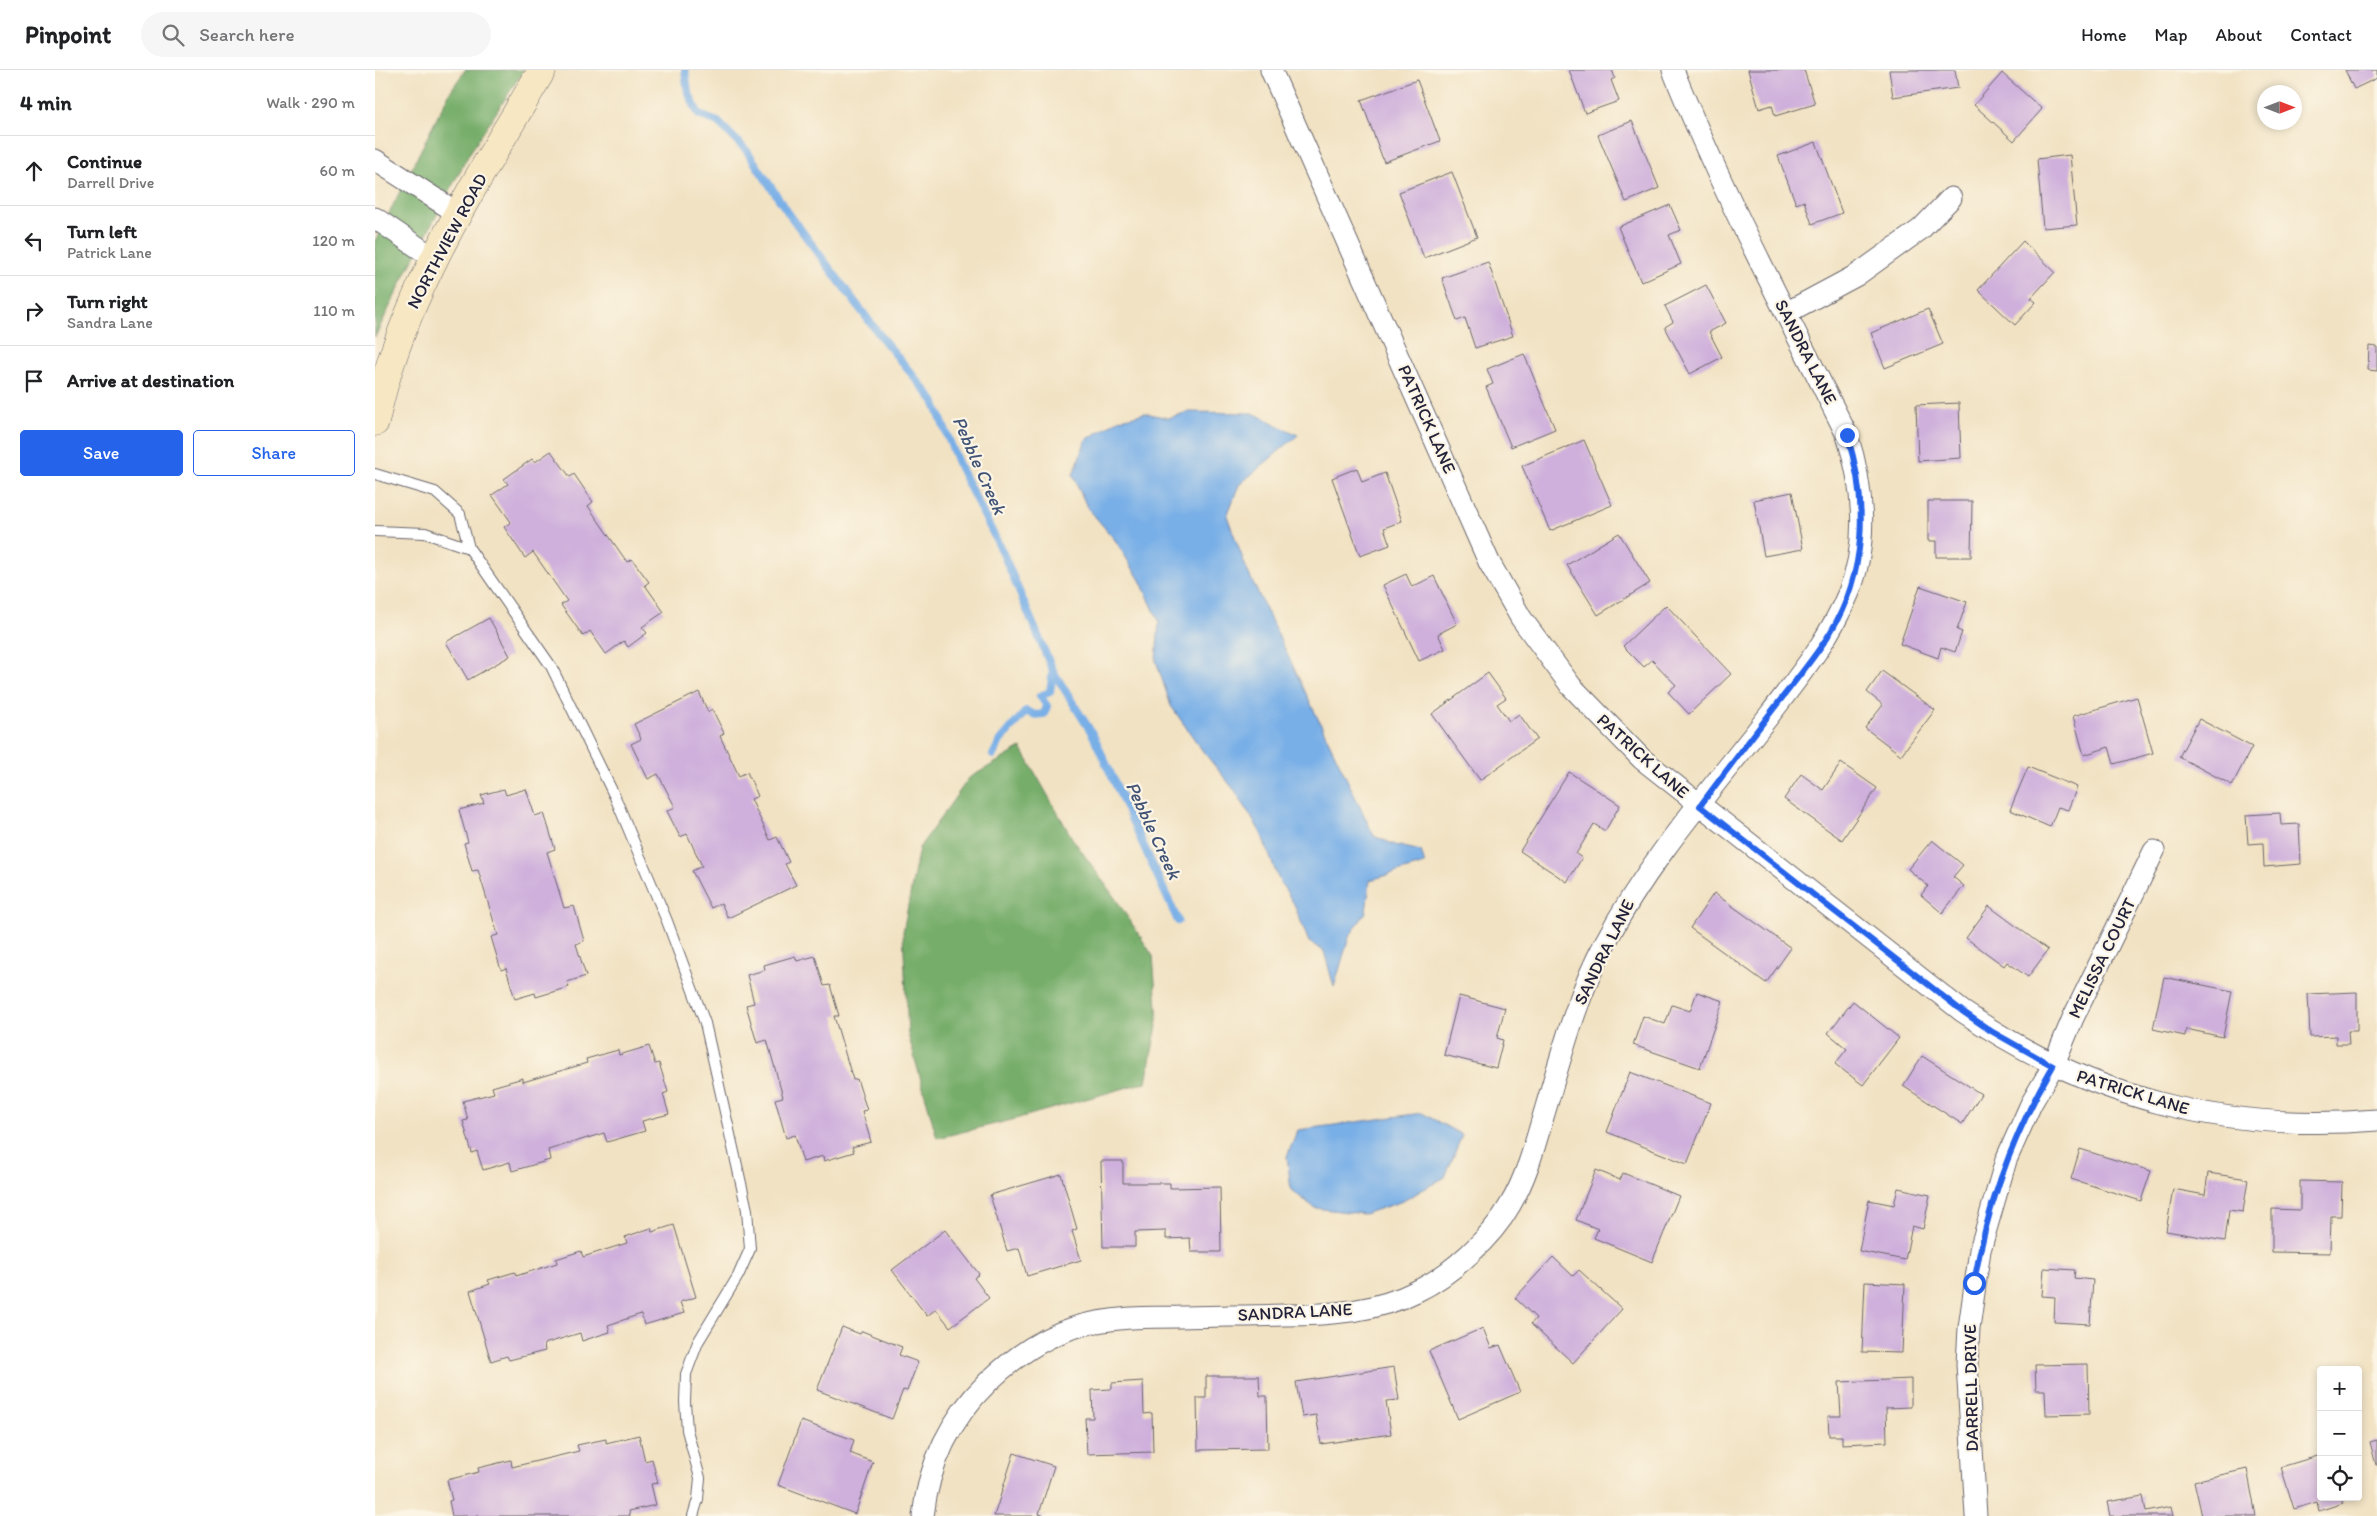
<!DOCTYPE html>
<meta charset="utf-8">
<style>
body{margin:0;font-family:Itim,sans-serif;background:#f6f6f6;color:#202124}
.controls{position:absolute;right:15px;bottom:15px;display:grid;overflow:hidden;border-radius:5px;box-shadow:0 2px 8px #0003}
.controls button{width:45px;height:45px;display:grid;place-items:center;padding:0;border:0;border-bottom:1px solid #e0e0e0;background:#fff;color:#202124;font:25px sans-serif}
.compass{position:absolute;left:1882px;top:15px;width:45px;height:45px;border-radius:50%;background:#fff;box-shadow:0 2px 8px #0003;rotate:90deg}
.stop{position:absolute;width:15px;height:15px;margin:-11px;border:4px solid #2563eb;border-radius:50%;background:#fff}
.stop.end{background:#2563eb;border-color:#fff;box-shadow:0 1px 5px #0008}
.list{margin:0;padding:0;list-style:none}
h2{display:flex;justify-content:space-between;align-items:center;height:65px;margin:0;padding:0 20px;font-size:21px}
h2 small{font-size:16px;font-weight:400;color:#757577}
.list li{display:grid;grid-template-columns:32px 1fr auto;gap:15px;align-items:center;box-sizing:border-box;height:70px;padding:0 20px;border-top:1px solid #e0e0e0}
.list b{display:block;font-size:19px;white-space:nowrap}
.list p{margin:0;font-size:16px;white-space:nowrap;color:#757577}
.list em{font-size:16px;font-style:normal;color:#757577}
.actions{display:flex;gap:10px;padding:15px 20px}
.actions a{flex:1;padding:11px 0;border:1px solid #2563eb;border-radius:5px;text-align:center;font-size:18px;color:#2563eb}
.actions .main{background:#2563eb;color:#fff}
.icon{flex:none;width:28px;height:28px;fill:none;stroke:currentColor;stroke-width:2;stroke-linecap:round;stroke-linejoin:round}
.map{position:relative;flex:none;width:2002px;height:1446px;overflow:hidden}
header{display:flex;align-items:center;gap:30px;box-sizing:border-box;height:70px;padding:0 25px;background:#fff;border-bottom:1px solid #e0e0e0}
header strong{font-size:24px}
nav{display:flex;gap:28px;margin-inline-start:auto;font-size:18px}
.search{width:350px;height:45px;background:#f6f6f6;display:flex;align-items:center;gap:12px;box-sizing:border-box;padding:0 18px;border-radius:28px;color:#757577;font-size:19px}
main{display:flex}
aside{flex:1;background:#fff}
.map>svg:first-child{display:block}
.forest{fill:#76ad6b;stroke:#4c6853}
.water{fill:#78afe7;stroke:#4d6891}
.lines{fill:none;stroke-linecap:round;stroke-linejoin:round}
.stream{stroke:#78afe7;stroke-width:8}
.building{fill:#cfb0dc}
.lane-casing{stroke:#6a656b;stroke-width:12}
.street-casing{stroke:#6a656b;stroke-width:23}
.secondary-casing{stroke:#6a656b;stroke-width:29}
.lane{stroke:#fff;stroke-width:10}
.street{stroke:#fff;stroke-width:21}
.secondary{stroke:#f7e8c3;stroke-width:28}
.route{stroke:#2563eb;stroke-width:6}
.labels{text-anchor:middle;stroke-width:4.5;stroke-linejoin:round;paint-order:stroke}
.street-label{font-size:18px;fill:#22223b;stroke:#fcf5e5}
.water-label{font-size:19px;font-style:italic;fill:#405377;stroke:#fcf5e5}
</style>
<header>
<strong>Pinpoint</strong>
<div class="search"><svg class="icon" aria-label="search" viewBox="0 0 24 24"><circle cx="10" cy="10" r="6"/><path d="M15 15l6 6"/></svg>Search here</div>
<nav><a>Home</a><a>Map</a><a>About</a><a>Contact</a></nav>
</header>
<main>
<aside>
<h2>4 min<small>Walk · 290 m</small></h2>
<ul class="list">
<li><svg class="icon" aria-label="ahead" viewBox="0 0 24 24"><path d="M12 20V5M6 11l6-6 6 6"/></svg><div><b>Continue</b><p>Darrell Drive</p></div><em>60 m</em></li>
<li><svg class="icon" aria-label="left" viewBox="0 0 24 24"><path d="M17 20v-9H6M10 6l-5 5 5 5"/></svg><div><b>Turn left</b><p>Patrick Lane</p></div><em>120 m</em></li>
<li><svg class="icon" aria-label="right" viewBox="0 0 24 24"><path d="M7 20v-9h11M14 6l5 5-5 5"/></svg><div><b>Turn right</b><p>Sandra Lane</p></div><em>110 m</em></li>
<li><svg class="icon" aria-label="arrive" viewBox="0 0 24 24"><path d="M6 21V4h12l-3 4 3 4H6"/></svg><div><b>Arrive at destination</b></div></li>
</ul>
<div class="actions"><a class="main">Save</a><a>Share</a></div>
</aside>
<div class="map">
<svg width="2002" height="1446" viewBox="0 0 2002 1446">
<rect width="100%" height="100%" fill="#fcf5e5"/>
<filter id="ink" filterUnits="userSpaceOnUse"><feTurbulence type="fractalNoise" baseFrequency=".02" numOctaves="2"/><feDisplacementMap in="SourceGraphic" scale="10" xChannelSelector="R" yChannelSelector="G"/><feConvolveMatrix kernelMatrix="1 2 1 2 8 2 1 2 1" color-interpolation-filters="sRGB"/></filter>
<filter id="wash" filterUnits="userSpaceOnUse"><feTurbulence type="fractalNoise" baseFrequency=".0096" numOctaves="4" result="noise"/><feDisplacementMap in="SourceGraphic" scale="20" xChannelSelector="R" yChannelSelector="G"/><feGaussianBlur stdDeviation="1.12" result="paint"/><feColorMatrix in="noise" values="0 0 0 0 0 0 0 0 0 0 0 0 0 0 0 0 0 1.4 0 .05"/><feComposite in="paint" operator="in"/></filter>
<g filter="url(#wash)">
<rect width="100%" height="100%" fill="#f1e2c3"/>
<!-- forest -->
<g class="forest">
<path d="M 90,0 L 149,0 L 94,84 L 31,203 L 0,267 L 0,171 L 75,22 Z"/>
<path d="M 646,678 L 697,768 L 740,828 L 778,886 L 783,950 L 771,1012 L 633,1051 L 562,1068 L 533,964 L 528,862 L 544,778 L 594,708 Z"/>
</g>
<!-- water -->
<g class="water">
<path d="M 813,342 L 878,343 L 923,365 L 864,415 L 852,446 L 872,500 L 999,766 L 1020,775 L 1046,781 L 1050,794 L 995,810 L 991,842 L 974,867 L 959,917 L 949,881 L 934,872 L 919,834 L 903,808 L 886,763 L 861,722 L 827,680 L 796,636 L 781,591 L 784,551 L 765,510 L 740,470 L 712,437 L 698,405 L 711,370 L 743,350 L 770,343 L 793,348 Z"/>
<path d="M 1047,1043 L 1087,1065 L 1070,1107 L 1028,1131 L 989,1144 L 940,1138 L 916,1120 L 912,1086 L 923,1060 Z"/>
</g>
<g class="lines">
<!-- stream -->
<g class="stream">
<path d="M 310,0 L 313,22 L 324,45 L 343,52 L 372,81 L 414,144 L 507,268 L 559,331 L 585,398 L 627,481 L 678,601 L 718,665 L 803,851"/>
<path d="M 618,685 L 625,671 L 651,641 L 660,645 L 669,644 L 672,636 L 665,626 L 675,622 L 678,601"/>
</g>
</g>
<g id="blocks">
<!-- building -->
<g class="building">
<path d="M 1194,0 L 1237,0 L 1240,8 L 1236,10 L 1244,31 L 1210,43 Z"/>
<path d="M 1373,0 L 1429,0 L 1440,34 L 1400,46 L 1397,35 L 1384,39 Z"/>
<path d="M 1514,0 L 1580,0 L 1583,18 L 1518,27 Z"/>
<path d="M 1970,0 L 2002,0 L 2002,8 L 1979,19 Z"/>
<path d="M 1627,3 L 1667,39 L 1639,71 L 1599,35 Z"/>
<path d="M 1042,10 L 1065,71 L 1009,92 L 986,30 Z"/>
<path d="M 1257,51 L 1284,118 L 1251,132 L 1223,65 Z"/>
<path d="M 1441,72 L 1467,143 L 1437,154 L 1429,131 L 1421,134 L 1403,86 Z"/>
<path d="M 1695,85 L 1702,155 L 1668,158 L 1662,89 Z"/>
<path d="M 1077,102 L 1102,167 L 1049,188 L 1024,122 Z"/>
<path d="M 1295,135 L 1306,160 L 1294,165 L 1306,194 L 1266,212 L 1243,157 Z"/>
<path d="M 1648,171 L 1680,202 L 1656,228 L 1661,232 L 1640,255 L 1603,220 Z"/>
<path d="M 1113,192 L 1138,266 L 1100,278 L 1090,248 L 1082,251 L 1067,208 Z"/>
<path d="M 1331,215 L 1351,253 L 1334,262 L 1347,287 L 1315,304 L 1290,257 L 1298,252 L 1290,236 Z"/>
<path d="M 1553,239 L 1568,274 L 1510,298 L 1496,263 Z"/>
<path d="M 1994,276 L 2002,277 L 2002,301 L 1993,300 Z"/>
<path d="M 1149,284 L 1180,359 L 1136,377 L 1111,317 L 1118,314 L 1112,299 Z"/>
<path d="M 1584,333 L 1586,388 L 1543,391 L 1541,335 Z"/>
<path d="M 1209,370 L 1237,435 L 1175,461 L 1147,396 Z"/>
<path d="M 176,381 L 195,407 L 199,404 L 218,432 L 213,436 L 252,492 L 257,489 L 274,512 L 270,515 L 289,542 L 267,557 L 272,563 L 253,577 L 249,571 L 231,584 L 215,561 L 208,566 L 186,535 L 192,531 L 158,482 L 150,488 L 129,457 L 136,452 L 117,425 L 133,414 L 129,409 L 157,389 L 160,392 Z"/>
<path d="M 982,398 L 987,412 L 1010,403 L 1027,451 L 1009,458 L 1015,475 L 985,486 L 957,408 Z"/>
<path d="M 1417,422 L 1428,479 L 1389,486 L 1379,430 Z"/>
<path d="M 1553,431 L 1597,431 L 1596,487 L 1561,487 L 1561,471 L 1553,471 Z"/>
<path d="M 1244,463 L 1275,513 L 1223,545 L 1192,495 Z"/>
<path d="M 1031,504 L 1037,517 L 1059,506 L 1082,554 L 1063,564 L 1070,579 L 1044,591 L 1008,515 Z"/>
<path d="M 1545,516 L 1592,532 L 1582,560 L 1587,562 L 1580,582 L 1566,577 L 1563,588 L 1525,574 Z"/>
<path d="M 1291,535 L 1356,604 L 1314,644 L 1293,622 L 1301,615 L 1277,590 L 1269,597 L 1248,576 Z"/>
<path d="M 114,548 L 135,586 L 93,610 L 71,572 Z"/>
<path d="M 1507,601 L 1560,640 L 1526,685 L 1490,658 L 1508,635 L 1492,622 Z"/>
<path d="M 1113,603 L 1131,628 L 1122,634 L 1134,651 L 1144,644 L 1162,669 L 1105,710 L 1057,644 Z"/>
<path d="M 324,622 L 333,642 L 337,639 L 349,663 L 345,666 L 364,706 L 372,702 L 383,726 L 376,729 L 395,770 L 402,767 L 414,792 L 410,794 L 421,815 L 353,848 L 346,833 L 336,838 L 317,801 L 327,796 L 312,764 L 305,767 L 292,741 L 300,737 L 283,704 L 273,709 L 256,674 L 266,669 L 259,654 Z"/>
<path d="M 1762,627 L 1778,683 L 1739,694 L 1734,677 L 1709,685 L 1698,646 Z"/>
<path d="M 1824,649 L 1877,677 L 1857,715 L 1804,687 Z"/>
<path d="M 1466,693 L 1502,718 L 1467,770 L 1409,729 L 1426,704 L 1448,720 Z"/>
<path d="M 1653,697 L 1702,717 L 1693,740 L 1683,737 L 1675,757 L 1635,740 Z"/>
<path d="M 1194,702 L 1245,735 L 1230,761 L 1219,754 L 1201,784 L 1207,788 L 1192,812 L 1145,781 Z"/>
<path d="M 129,719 L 131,725 L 151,719 L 160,746 L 169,743 L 180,779 L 172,782 L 189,838 L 199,836 L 209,871 L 201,874 L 211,906 L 192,912 L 194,917 L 161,927 L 160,923 L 140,929 L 131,898 L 126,900 L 116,867 L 123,865 L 103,800 L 97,801 L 89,773 L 93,772 L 84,740 L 109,733 L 106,725 Z"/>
<path d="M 1905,743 L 1906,755 L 1924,754 L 1926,794 L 1889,797 L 1888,773 L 1873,774 L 1871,745 Z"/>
<path d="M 1557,770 L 1588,795 L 1578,807 L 1589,816 L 1567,843 L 1546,825 L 1553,816 L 1533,799 Z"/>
<path d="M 1339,823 L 1416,878 L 1391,913 L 1315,858 Z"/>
<path d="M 1614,836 L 1673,880 L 1653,907 L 1632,892 L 1629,896 L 1591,868 Z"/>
<path d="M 420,886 L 422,891 L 440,886 L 449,916 L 455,915 L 464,946 L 459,946 L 478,1010 L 482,1009 L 492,1040 L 487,1041 L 496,1072 L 477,1077 L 479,1082 L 449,1091 L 448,1086 L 428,1092 L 420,1065 L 411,1068 L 400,1029 L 408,1027 L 392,970 L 382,973 L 371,935 L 379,933 L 372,905 L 390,900 L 389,895 Z"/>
<path d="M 1789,907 L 1857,921 L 1848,967 L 1811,959 L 1810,966 L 1778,959 Z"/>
<path d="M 1322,922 L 1348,931 L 1325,998 L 1258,975 L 1268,946 L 1290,954 L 1297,935 L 1315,941 Z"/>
<path d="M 1982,922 L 1982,961 L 1973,961 L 1974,974 L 1961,974 L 1961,966 L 1935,967 L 1933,924 Z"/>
<path d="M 1084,926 L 1130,938 L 1122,968 L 1128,970 L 1121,998 L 1069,985 Z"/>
<path d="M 1478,931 L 1524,968 L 1488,1015 L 1460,994 L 1472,979 L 1453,963 Z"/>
<path d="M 274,976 L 280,994 L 284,993 L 293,1022 L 288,1024 L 294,1044 L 267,1051 L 270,1061 L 232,1072 L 229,1063 L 173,1080 L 175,1090 L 137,1101 L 135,1092 L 108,1100 L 102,1081 L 97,1083 L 88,1051 L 93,1050 L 88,1031 L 119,1023 L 117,1017 L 148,1008 L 148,1012 L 212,993 L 211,989 L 243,980 L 244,985 Z"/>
<path d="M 1547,986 L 1606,1024 L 1587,1054 L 1528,1016 Z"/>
<path d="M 1255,1002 L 1336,1033 L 1312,1094 L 1232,1062 Z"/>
<path d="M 1705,1079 L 1776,1101 L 1766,1131 L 1696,1109 Z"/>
<path d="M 726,1091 L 748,1091 L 748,1113 L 795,1113 L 795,1118 L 845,1117 L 846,1182 L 816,1182 L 815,1168 L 791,1169 L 791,1161 L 760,1162 L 760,1177 L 728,1177 Z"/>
<path d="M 1221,1100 L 1245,1110 L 1248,1103 L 1304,1126 L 1277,1192 L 1219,1168 L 1223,1159 L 1201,1150 Z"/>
<path d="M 1833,1103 L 1873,1109 L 1868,1142 L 1854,1140 L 1850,1171 L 1791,1161 L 1798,1119 L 1830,1125 Z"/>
<path d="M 686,1104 L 702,1159 L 697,1161 L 706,1190 L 652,1206 L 644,1178 L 632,1181 L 615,1125 Z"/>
<path d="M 1925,1111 L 1967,1112 L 1966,1146 L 1956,1146 L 1955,1183 L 1897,1182 L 1897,1139 L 1925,1140 Z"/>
<path d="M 1523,1118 L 1555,1125 L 1548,1159 L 1537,1156 L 1530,1190 L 1484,1181 L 1494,1130 L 1519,1135 Z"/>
<path d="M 299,1155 L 321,1227 L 305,1232 L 309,1243 L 269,1255 L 266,1244 L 233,1255 L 235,1262 L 222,1266 L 207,1271 L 205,1263 L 169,1274 L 170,1281 L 134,1290 L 132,1286 L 116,1291 L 95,1221 L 115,1214 L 113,1210 L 140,1202 L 141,1206 L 182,1193 L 181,1189 L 206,1181 L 208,1187 L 252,1173 L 250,1167 L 276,1158 L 277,1162 Z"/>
<path d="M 570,1160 L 604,1204 L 599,1208 L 614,1228 L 575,1257 L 561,1239 L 552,1246 L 517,1200 Z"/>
<path d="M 1178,1187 L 1198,1206 L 1204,1200 L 1247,1239 L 1198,1293 L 1156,1254 L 1161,1248 L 1140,1228 Z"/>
<path d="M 1669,1198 L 1700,1200 L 1699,1208 L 1718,1210 L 1715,1254 L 1679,1252 L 1680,1227 L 1667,1226 Z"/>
<path d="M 1490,1212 L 1530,1214 L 1527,1283 L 1487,1282 Z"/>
<path d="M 467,1257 L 485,1264 L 487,1261 L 527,1277 L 524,1285 L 543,1292 L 532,1321 L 528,1320 L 517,1349 L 442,1320 Z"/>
<path d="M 1108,1258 L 1116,1278 L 1125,1275 L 1145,1322 L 1083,1349 L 1054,1281 Z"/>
<path d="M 1713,1294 L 1714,1344 L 1671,1345 L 1670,1320 L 1661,1320 L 1660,1295 Z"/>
<path d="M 1019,1297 L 1024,1330 L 1011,1331 L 1016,1364 L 946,1374 L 941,1345 L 927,1347 L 921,1312 Z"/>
<path d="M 831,1306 L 884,1306 L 885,1326 L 892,1326 L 893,1379 L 823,1380 L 822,1328 L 831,1328 Z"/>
<path d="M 1536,1309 L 1536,1337 L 1511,1338 L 1512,1372 L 1467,1374 L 1467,1366 L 1454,1366 L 1453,1346 L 1466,1346 L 1464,1312 Z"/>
<path d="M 768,1311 L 769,1344 L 777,1343 L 778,1382 L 712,1384 L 710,1348 L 718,1348 L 717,1320 L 737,1319 L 737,1313 Z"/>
<path d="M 426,1351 L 479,1370 L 475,1383 L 498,1392 L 480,1444 L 403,1415 Z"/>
<path d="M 264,1365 L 270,1391 L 277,1389 L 283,1413 L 276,1414 L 281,1435 L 254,1441 L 255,1446 L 77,1446 L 74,1431 L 77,1430 L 72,1410 L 104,1402 L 103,1398 L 136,1390 L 137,1397 L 204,1381 L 202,1375 L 231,1369 L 231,1373 Z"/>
<path d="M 2002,1370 L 2002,1395 L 2001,1395 L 1995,1372 Z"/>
<path d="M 639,1383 L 679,1396 L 664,1444 L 671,1446 L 619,1446 Z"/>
<path d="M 1946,1385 L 1946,1427 L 1966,1427 L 1968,1433 L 1944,1441 L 1942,1432 L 1919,1439 L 1906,1397 Z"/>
<path d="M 1872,1399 L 1881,1446 L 1827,1446 L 1819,1411 Z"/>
<path d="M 1768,1426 L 1771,1442 L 1796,1437 L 1798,1446 L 1735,1446 L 1732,1432 Z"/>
</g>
</g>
</g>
<g filter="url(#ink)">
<use href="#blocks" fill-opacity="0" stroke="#6a656b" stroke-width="1"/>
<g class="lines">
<defs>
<g id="lane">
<path d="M 0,404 L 60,422 L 85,444 L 94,478 L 176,596 L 240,727 L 292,851 L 330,953 L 372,1140 L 375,1179 L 363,1206 L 323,1272 L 311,1304 L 310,1332 L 312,1360 L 325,1408 L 323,1429 L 318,1446"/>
<path d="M 0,461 L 50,463 L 94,478"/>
</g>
<g id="street">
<path d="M 896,0 L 1114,492 L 1146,548 L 1196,616 L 1267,689 L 1587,941 C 1715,1028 1848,1063 2002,1050"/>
<path d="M 0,90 L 84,144"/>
<path d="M 0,148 L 60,189"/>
<path d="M 1411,243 L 1482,205 L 1546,159 L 1576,128"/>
<path d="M 548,1446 C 554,1393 575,1349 613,1312 C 638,1288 668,1267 701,1257 C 735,1247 770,1247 804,1247 C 839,1246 874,1246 909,1245 C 954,1245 1001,1242 1042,1221 C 1076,1205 1117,1167 1135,1135 C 1153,1105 1161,1070 1171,1037 C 1188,980 1203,923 1231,871 C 1275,788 1338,718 1396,643 C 1425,605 1455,568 1474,522 C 1494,473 1488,415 1472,365 C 1412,244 1348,125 1298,0"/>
<path d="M 1601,1446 L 1592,1294 L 1594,1258 L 1605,1180 L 1631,1090 L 1656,1034 L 1678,996 L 1698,948 L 1779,781"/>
</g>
<path id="secondary" d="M 0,352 C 26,224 102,112 167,0"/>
</defs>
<!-- lane casing -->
<use href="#lane" class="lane-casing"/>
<!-- street casing -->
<use href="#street" class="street-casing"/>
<!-- secondary casing -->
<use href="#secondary" class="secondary-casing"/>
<!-- lane -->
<use href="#lane" class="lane"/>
<!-- street -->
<use href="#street" class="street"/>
<!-- secondary -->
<use href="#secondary" class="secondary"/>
</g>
</g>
<g class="lines" filter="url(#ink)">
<!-- route -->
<path class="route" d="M 1472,365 C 1493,431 1492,502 1455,563 C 1440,587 1421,610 1403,633 C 1377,667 1351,701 1325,736 L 1587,941 L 1616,961 L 1678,996 C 1638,1064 1612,1135 1599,1213"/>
</g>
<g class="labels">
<!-- street labels -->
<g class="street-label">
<text transform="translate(72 171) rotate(-62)" y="6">NORTHVIEW ROAD</text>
<text transform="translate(1431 282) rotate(63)" y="6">SANDRA LANE</text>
<text transform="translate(1052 349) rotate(66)" y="6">PATRICK LANE</text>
<text transform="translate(1268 686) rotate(42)" y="6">PATRICK LANE</text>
<text transform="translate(1229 882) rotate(-64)" y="6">SANDRA LANE</text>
<text transform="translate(1727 888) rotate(-64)" y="6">MELISSA COURT</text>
<text transform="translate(1758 1022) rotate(17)" y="6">PATRICK LANE</text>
<text transform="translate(920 1242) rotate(-3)" y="6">SANDRA LANE</text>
<text transform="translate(1596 1318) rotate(-91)" y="6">DARRELL DRIVE</text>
</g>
<!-- water labels -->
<g class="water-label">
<text transform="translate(605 395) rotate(66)" y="7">Pebble Creek</text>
<text transform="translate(779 760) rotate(65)" y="7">Pebble Creek</text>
</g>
</g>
</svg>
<div class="controls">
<button>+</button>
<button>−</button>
<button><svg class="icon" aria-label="locate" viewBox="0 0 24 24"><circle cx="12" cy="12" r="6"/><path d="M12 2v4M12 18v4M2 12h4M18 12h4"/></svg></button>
</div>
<svg class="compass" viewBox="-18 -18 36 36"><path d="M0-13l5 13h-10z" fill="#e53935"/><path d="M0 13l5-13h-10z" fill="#757577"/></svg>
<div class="stop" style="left:1599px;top:1213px"></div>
<div class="stop end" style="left:1472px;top:365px"></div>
</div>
</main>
